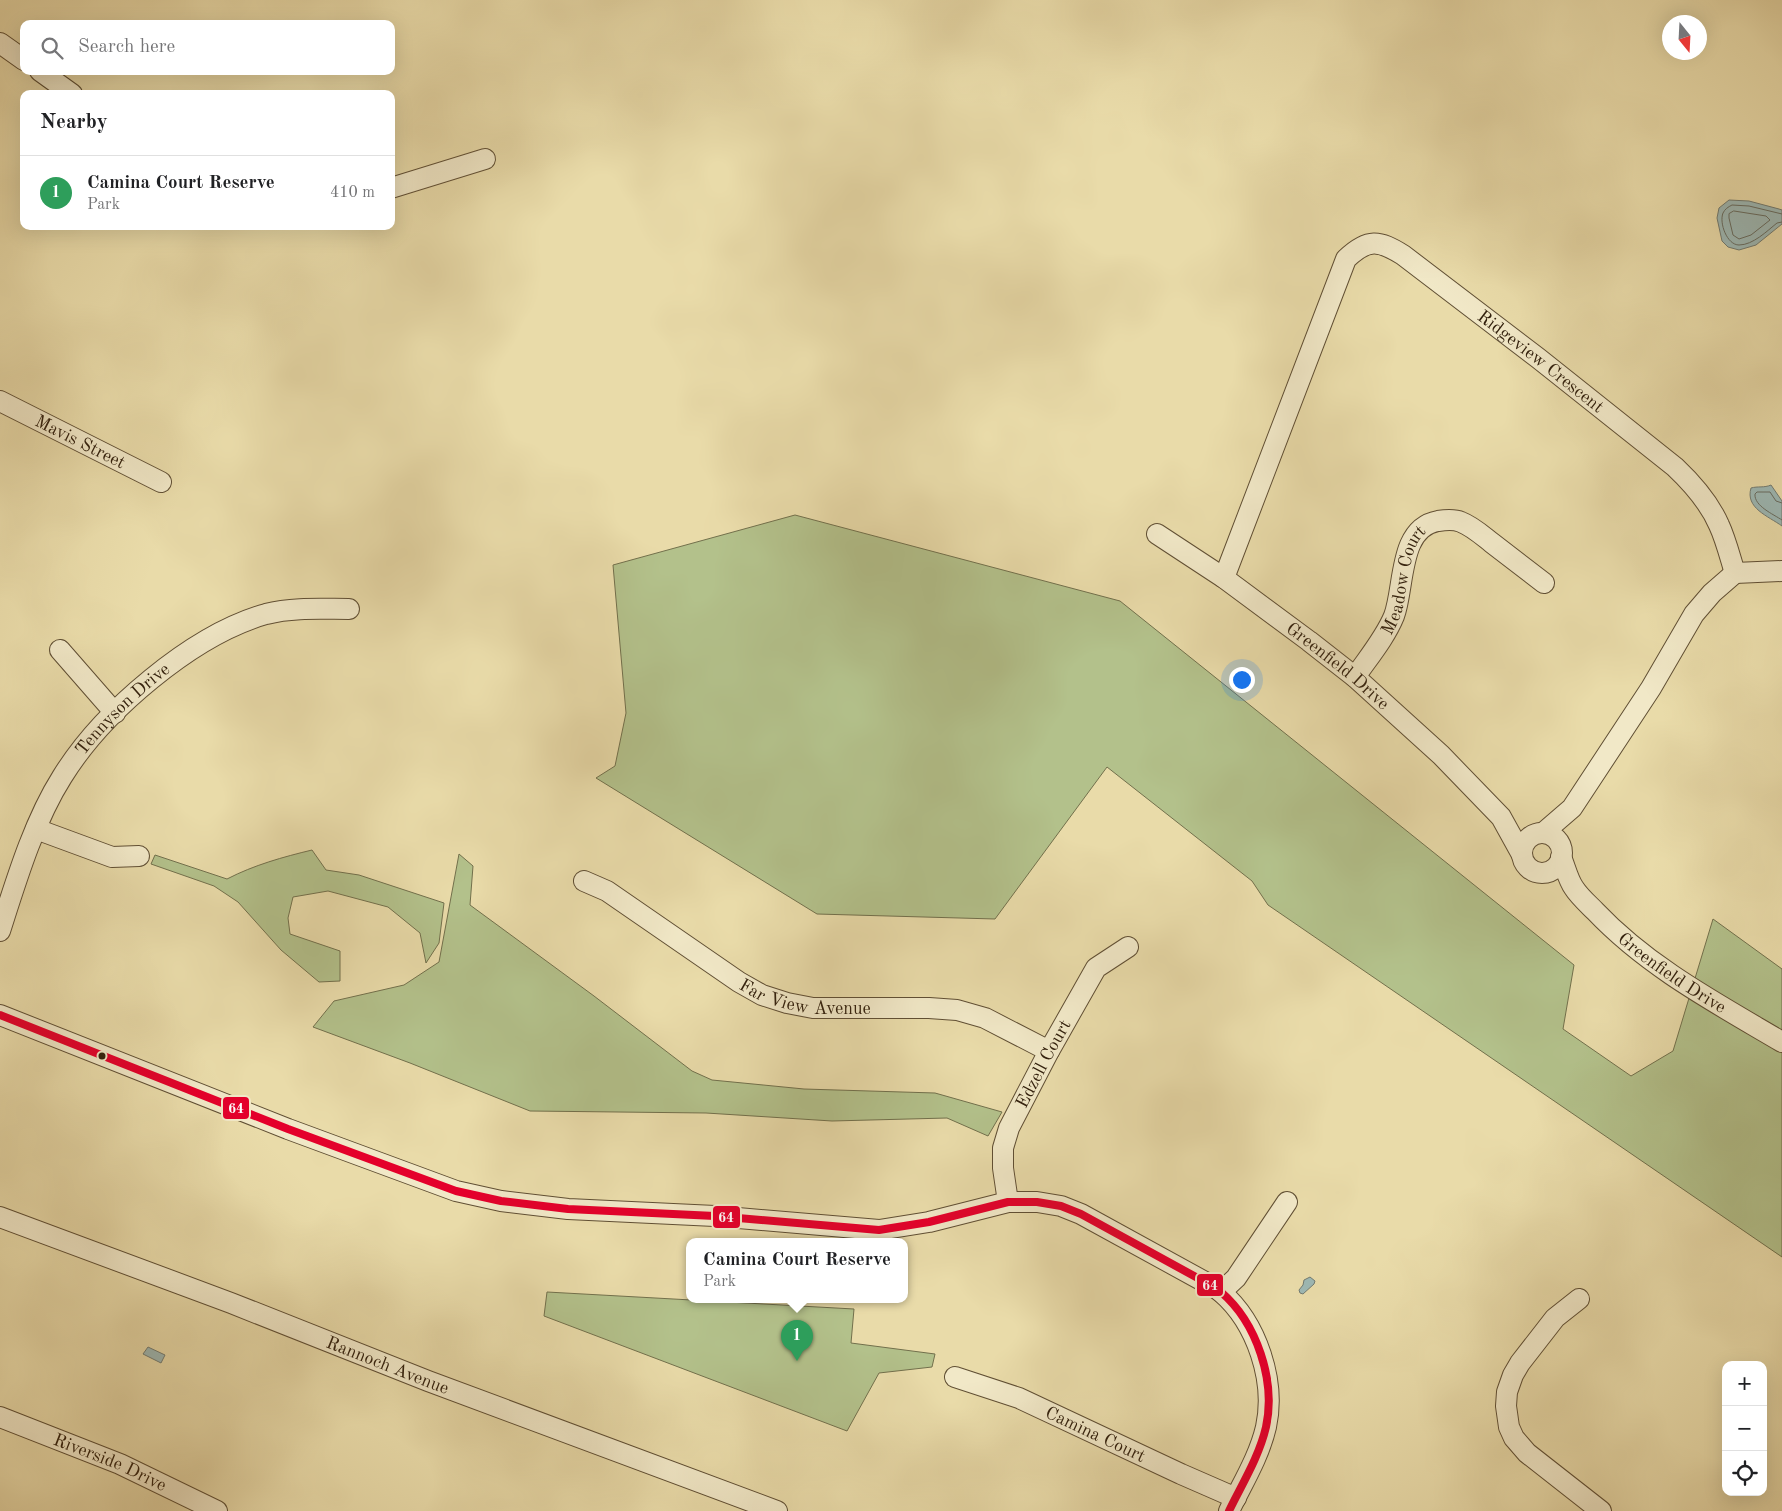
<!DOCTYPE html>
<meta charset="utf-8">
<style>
body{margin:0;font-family:"Old Standard TT",serif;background:#f2f2f2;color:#202124}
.controls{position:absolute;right:15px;bottom:15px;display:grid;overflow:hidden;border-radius:10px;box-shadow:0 5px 20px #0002}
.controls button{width:45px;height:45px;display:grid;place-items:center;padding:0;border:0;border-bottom:1px solid #e0e0e0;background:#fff;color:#202124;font:25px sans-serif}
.compass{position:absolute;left:1662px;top:15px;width:45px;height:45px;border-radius:50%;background:#fff;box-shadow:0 5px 20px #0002;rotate:162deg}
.you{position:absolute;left:1241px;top:679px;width:18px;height:18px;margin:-12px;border:4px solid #fff;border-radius:50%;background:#1a73e8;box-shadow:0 0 0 8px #1a73e833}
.badge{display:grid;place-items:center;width:32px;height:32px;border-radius:50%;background:#0f766e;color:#fff;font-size:16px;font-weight:700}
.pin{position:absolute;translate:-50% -41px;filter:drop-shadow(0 1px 2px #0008)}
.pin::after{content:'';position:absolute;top:26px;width:18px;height:15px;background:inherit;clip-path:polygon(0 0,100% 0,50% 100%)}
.popup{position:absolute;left:686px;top:1238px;width:222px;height:65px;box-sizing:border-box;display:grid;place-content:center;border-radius:10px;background:#fff;filter:drop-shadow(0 1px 4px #0005);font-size:16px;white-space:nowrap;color:#757577}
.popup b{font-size:19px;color:#202124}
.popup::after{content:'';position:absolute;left:50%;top:100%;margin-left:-10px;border:10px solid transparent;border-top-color:#fff}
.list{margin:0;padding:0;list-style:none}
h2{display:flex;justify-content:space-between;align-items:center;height:65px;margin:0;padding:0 20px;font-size:21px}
h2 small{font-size:16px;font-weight:400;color:#757577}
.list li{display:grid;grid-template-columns:32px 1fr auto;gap:15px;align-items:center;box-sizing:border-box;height:75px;padding:0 20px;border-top:1px solid #e0e0e0}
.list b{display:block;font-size:19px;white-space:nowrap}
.list p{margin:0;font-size:16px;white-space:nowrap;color:#757577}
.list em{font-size:16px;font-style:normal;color:#757577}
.icon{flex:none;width:28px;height:28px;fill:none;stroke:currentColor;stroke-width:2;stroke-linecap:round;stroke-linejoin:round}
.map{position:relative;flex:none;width:1782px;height:1511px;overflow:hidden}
.search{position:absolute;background:#fff;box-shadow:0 5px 20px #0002;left:20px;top:20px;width:375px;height:55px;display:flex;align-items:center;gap:12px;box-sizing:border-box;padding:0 18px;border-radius:10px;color:#757577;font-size:19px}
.panel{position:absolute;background:#fff;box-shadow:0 5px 20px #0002;left:20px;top:90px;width:375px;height:140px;border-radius:10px}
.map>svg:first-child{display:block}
.green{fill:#b3c18b;stroke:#72704c}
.water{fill:#9db8b4;stroke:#727b71}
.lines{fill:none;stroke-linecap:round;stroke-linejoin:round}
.shore{stroke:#686c60;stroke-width:1}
.minor-casing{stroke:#604f34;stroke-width:22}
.minor{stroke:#f1e8c7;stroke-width:20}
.bus-1-casing{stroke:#f1e8c7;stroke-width:11}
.bus-1{stroke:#e4002b;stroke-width:8}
.bus-dot{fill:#32200d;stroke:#f1e8c7;stroke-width:2}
.labels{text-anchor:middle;stroke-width:4;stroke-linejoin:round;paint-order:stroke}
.street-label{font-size:18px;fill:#32200d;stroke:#f1e8c7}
.line-badge{stroke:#f1e8c7;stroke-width:2}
.badge-label{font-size:14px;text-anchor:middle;font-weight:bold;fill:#fff}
</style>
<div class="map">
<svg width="1782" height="1511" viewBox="0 0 1782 1511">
<rect width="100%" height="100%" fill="#e9dba9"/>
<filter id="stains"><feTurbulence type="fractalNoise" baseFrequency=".004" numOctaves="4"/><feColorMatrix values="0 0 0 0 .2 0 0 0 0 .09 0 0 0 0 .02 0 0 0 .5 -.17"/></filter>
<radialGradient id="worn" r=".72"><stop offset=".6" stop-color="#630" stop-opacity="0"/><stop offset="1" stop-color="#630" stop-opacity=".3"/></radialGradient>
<!-- green -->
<g class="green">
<path d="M 795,515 L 1120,601 L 1574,965 L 1563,1029 L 1631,1076 L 1673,1051 L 1713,919 L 1782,969 L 1782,1257 L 1268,905 L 1252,881 L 1107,767 L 995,919 L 817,914 L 596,778 L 615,766 L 626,713 L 613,565 Z"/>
<path d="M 312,850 L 326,870 L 359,875 L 444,903 L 439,943 L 426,963 L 420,933 L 388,907 L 328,891 L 293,897 L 288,918 L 290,934 L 340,951 L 340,981 L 319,982 L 281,950 L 238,902 L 214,886 L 151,864 L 155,855 L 227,879 C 254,865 283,857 312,850 Z"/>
<path d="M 459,854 L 473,866 L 470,905 L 594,996 L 692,1071 L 712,1080 L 804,1089 L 935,1093 L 1002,1112 L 988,1136 L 947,1118 L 832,1121 L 706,1113 L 530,1111 L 410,1063 L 313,1027 L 334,1001 L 404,985 L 439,962 Z"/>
<path d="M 547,1292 L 854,1309 L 851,1343 L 935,1354 L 932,1367 L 879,1373 L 847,1431 L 544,1316 Z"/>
</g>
<!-- water -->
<g class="water">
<path d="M 1729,200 L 1749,201 L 1779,209 L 1782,210 L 1782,224 L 1756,245 L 1739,250 L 1728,247 L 1722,241 L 1717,218 L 1719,208 Z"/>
<path d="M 1771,485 L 1782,501 L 1782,526 C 1768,516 1745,508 1751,488 C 1758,486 1764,488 1771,485 Z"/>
<path d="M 1310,1277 L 1315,1281 L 1314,1284 L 1303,1294 L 1300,1293 L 1299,1290 L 1303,1285 L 1304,1280 Z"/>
<path d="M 148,1347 L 165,1355 L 161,1363 L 143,1354 Z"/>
</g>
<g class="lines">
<!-- shore -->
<g class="shore">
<path d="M 1734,211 L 1766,216 L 1770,220 L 1751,235 L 1739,239 L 1733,235 L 1729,218 L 1729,214 Z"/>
<path d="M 1782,214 L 1749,206 L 1732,205 C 1728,207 1725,209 1723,213 C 1719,223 1727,245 1739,245 C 1753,245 1767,231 1777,223 L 1782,222"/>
<path d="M 1782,503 L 1776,501 L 1770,492 L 1757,492 L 1755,494 C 1754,506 1773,514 1782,520"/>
</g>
<defs>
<g id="minor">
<path d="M 0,43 L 24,60"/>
<path d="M 40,71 L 72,94"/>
<path d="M 391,188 L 485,159"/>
<path id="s1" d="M 0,401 L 161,482"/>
<path id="s2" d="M 1157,534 L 1224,578 L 1309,641 L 1355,677 L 1441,755 L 1501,817 L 1522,855"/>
<path d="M 1735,573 L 1782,571"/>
<path id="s3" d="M 1224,578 L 1346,259 C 1368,238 1379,240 1403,255 L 1538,358 L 1675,467 C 1693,484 1709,502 1719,525 C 1726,540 1730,557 1735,573"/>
<path d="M 60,650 L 115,713"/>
<path id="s4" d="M 1355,677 C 1368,658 1385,638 1394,616 C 1405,587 1398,528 1438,521 C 1445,520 1454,519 1461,522 C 1472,526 1483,536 1492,543 C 1510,557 1527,570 1544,583"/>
<path d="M 36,829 L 112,857 L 139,856"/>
<path d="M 1543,833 L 1572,808 L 1651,688 L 1694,614 L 1712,593 L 1735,573"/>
<circle cx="1542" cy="853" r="20"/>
<path id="s5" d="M 1561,857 C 1565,866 1568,880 1574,888 C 1579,896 1588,904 1595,911 C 1648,967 1716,1003 1782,1042"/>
<path id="s6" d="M 584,881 L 607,891 L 739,982 L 762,995 L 787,1003 L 813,1008 L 929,1008 L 957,1010 L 985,1018 L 1049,1051"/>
<path id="s7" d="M 0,931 C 16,881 34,821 62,777 C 102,712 192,635 266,614 C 293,607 322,609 349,609"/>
<path d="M 0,1015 L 288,1129 L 456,1191 L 501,1201 L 568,1209 L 715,1216 L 879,1230 L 929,1222 L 1008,1202 L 1037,1202 L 1061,1206 L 1081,1214 L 1205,1282 C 1210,1285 1216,1288 1221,1292 C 1257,1323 1276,1381 1266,1427 C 1259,1457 1242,1484 1229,1511"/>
<path id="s8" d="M 1008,1202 L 1003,1168 L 1003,1148 L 1009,1128 L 1049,1051 L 1096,968 L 1128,947"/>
<path id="s9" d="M 0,1217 L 231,1303 L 428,1381 L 777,1511"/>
<path d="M 1221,1292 L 1236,1278 L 1287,1202"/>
<path d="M 1579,1299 L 1555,1318 L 1520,1363 L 1513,1375 L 1507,1392 L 1506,1406 L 1509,1427 L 1514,1438 L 1527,1453 L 1601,1511"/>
<path id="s10" d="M 955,1377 L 1019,1398 L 1181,1474 L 1236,1498"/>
<path id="s11" d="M 0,1417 L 120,1464 L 217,1511"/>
</g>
</defs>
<!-- minor casing -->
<use href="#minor" class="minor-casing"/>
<!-- minor -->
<use href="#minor" class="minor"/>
<defs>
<path id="bus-1" d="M 0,1015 L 288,1129 L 456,1191 L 501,1201 L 568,1209 L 715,1216 L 879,1230 L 929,1222 L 1008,1202 L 1037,1202 L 1061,1206 L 1081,1214 L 1205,1282 C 1210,1285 1216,1288 1221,1292 C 1257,1323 1276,1381 1266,1427 C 1259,1457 1242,1484 1229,1511"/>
</defs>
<!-- bus-1 casing -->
<use href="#bus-1" class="bus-1-casing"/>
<!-- bus-1 -->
<use href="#bus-1" class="bus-1"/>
</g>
<!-- markers -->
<circle class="bus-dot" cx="102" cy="1056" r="4.5"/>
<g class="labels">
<!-- street labels -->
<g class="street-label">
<text dy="6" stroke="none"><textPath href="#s3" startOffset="580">Ridgeview Crescent</textPath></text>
<text dy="6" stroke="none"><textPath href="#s1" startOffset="90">Mavis Street</textPath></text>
<text dy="6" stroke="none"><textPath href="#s4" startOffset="110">Meadow Court</textPath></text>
<text dy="6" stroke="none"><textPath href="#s2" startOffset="224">Greenfield Drive</textPath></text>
<text dy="6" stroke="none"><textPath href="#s7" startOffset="258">Tennyson Drive</textPath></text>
<text dy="6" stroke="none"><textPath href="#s5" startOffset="164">Greenfield Drive</textPath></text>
<text dy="6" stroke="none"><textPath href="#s6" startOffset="255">Far View Avenue</textPath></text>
<text dy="6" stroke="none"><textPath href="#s8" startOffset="148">Edzell Court</textPath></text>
<text dy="6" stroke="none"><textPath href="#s9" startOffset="415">Rannoch Avenue</textPath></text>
<text dy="6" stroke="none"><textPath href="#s10" startOffset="152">Camina Court</textPath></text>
<text dy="6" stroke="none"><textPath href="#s11" startOffset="119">Riverside Drive</textPath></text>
</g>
</g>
<g class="line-badge">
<rect x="222" y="1096" width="28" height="24" rx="5" fill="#e4002b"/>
<rect x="712" y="1205" width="29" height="24" rx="5" fill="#e4002b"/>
<rect x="1196" y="1273" width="28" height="24" rx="5" fill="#e4002b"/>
</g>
<g class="badge-label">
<text x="236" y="1113">64</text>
<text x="726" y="1222">64</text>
<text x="1210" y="1290">64</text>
</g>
<rect width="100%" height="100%" filter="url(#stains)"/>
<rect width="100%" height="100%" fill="url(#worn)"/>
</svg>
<div class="controls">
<button>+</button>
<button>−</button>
<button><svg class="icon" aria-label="locate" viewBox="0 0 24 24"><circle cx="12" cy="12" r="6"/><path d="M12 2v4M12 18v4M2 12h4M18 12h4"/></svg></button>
</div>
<svg class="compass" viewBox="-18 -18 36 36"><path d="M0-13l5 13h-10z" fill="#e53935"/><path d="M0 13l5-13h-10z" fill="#757577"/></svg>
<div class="you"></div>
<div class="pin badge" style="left:797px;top:1361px;background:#2e9e5b">1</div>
<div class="popup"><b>Camina Court Reserve</b>Park</div>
<div class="search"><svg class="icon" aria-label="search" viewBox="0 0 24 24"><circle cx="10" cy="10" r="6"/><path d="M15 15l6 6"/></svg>Search here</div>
<section class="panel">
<h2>Nearby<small></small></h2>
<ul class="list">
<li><span class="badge" style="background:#2e9e5b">1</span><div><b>Camina Court Reserve</b><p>Park</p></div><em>410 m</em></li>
</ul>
</section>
</div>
